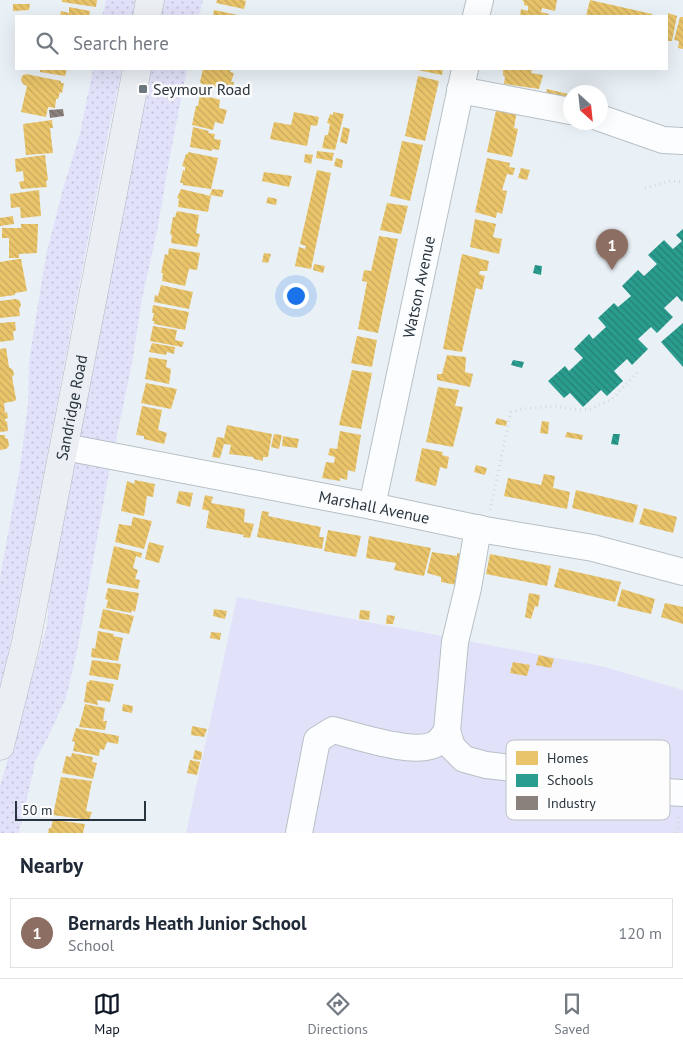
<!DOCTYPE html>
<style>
body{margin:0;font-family:"PT Sans",sans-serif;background:#f2f2f3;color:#1f2937}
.compass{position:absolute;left:563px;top:85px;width:45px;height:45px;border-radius:50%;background:#fff;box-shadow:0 5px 20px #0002;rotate:153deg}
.scale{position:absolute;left:15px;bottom:12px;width:131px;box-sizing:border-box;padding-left:5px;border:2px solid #29353e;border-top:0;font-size:14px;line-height:18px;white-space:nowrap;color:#29353e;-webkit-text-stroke:4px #fdfdfd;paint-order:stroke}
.you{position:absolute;left:295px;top:295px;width:18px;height:18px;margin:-12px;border:4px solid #fff;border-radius:50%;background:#1a73e8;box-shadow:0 0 0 8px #1a73e833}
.badge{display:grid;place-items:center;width:32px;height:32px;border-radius:50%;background:#111827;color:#fff;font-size:16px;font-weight:700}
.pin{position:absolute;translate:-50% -41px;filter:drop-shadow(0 1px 2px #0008)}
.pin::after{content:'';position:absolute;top:26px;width:18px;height:15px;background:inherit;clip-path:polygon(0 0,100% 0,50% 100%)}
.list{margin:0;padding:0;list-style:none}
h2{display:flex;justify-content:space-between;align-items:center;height:65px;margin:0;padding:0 20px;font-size:21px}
h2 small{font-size:16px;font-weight:400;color:#747a83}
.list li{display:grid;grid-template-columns:32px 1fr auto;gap:15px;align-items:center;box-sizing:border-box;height:70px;margin:0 10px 10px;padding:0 10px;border:1px solid #e0e1e3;border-radius:0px}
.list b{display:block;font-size:19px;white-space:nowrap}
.list p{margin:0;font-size:16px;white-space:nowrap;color:#747a83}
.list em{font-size:16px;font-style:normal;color:#747a83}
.icon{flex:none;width:28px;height:28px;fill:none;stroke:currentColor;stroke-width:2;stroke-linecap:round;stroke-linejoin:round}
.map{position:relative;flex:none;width:683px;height:833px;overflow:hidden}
.search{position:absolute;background:#fff;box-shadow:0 5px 20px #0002;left:15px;right:15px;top:15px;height:55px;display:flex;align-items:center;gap:12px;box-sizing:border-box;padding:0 18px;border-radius:0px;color:#747a83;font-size:19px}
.sheet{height:145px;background:#fff}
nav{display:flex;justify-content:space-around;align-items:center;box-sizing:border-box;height:70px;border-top:1px solid #e0e1e3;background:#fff;font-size:14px;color:#747a83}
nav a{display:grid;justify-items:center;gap:2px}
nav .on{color:#111827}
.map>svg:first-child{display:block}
.park{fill:url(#park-dots)}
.garden{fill:#e1e2fa}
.homes{fill:url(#homes-back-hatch)}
.schools{fill:url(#schools-back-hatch)}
.industry{fill:url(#industry-back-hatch)}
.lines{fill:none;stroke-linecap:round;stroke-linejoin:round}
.minor-casing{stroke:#b7c0c6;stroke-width:28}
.major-casing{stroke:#afb7c2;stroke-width:29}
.path{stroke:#d6d9db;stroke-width:3;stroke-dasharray:1 4;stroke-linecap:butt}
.minor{stroke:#fcfdfe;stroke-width:26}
.major{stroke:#ebeef3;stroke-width:28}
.poi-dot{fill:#6d777e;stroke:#fdfdfd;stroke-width:2}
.labels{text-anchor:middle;stroke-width:5;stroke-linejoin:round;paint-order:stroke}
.poi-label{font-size:16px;fill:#29353e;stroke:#fdfdfd;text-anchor:start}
.street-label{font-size:16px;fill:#29353e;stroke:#fdfdfd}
.key{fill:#fdfdfd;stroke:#bdc1c4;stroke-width:1}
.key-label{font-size:14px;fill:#29353e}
</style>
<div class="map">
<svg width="683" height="833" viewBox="0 0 683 833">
<defs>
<pattern id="park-dots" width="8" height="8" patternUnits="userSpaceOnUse" patternTransform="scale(1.25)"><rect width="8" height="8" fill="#e1e2fa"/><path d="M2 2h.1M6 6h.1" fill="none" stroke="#c1c2d7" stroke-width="1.8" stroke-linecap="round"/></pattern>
<pattern id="homes-back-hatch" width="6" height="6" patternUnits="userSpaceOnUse" patternTransform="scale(1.25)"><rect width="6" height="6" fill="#e9c46a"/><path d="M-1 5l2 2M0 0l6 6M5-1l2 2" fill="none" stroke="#c8a95d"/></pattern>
<pattern id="schools-back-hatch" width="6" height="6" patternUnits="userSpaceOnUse" patternTransform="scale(1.25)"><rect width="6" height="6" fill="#2a9d8f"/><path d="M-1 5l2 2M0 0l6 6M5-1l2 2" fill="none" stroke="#248176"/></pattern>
<pattern id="industry-back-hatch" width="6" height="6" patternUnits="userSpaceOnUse" patternTransform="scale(1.25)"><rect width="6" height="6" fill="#8a817c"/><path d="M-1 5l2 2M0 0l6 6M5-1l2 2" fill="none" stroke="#716a67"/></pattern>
</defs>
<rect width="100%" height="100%" fill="#eaf1f6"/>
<!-- park -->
<g class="park">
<path d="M 106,0 L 138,0 L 134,16 L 102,16 Z"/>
<path d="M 160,0 L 203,0 L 199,16 L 158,16 Z"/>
<path d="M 93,69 L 122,69 L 109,128 L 36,514 L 7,660 L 0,686 L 0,578 L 20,467 L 28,404 L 29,363 L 34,329 L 46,255 L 63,189 L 80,133 Z"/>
<path d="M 151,69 L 187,69 L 170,156 L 157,231 L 142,299 L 132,363 L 114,450 L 71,444 L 117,215 L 148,92 Z"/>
<path d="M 65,447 L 112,455 L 77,651 L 66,698 L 47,739 L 36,759 L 19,833 L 0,833 L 0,786 L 47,626 L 53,540 Z"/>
</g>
<!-- garden -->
<path class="garden" d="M 237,597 L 605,667 L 683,690 L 683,833 L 186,833 Z"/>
<!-- homes -->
<g class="homes">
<path d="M 62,0 L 97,0 L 96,7 L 62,2 Z"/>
<path d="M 217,0 L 243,0 L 246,1 L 244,9 L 216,3 Z"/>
<path d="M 522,0 L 557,0 L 555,11 L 542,8 L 541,12 L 549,14 L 548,16 L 520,16 L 521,9 L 528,11 L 528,6 L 524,5 L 524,2 Z"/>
<path d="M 590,0 L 652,14 L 652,16 L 586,16 Z"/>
<path d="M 13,4 L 30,4 L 29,10 L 13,11 Z"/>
<path d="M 69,7 L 90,11 L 89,16 L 60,16 L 61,11 L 69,13 Z"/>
<path d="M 214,10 L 238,15 L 238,16 L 213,16 Z"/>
<path d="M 668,13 L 677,16 L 672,41 L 667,41 Z"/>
<path d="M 680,17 L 683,17 L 683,49 L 678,48 L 679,41 L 674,40 Z"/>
<path d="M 40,69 L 67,69 L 65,76 L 40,72 Z"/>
<path d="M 203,69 L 231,69 L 230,72 L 234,73 L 231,82 L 234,82 L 232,91 L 202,84 L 200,82 Z"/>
<path d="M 413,69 L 443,69 L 442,75 Z"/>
<path d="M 508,69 L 532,69 L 531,73 L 543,75 L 539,89 L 504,84 L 505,77 L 503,75 L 503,70 Z"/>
<path d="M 26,74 L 61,81 L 61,83 L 64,83 L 62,93 L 60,92 L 58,99 L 56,99 L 55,108 L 48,107 L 46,117 L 21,112 L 27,86 L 23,84 L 21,80 L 22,76 Z"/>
<path d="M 418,76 L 439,81 L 425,141 L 405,136 Z"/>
<path d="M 547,89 L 568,94 L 565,101 L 545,96 Z"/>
<path d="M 200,94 L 220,100 L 219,108 L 227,110 L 223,124 L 215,122 L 213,130 L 192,125 L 196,106 L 198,106 Z"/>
<path d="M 497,106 L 517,110 L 514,128 L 518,129 L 512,157 L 487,152 Z"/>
<path d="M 294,112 L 319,117 L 317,126 L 311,125 L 307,146 L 270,139 L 274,122 L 291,125 Z"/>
<path d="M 333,112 L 344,114 L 335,150 L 322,148 L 325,135 L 328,135 L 330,124 L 327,123 L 330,114 L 333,115 Z"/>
<path d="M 52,120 L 53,128 L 50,128 L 53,153 L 26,155 L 23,124 Z"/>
<path d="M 193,127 L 209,131 L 208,133 L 215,134 L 214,139 L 221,140 L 219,150 L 212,149 L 212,151 L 190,147 Z"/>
<path d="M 343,127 L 350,129 L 347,144 L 340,142 Z"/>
<path d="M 402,141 L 423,145 L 410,201 L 390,196 Z"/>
<path d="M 317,151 L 334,153 L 332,161 L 316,158 Z"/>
<path d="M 188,152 L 218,158 L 211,189 L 183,185 L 183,183 L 180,183 L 183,170 L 185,171 L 185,167 L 182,166 L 186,154 L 188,154 Z"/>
<path d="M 305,154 L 313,155 L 311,164 L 304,162 Z"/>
<path d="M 45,155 L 48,180 L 46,181 L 47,187 L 21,189 L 19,182 L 24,181 L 23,171 L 16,172 L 15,159 Z"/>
<path d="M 336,158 L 343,160 L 342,168 L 334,166 Z"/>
<path d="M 487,158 L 510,163 L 509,167 L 515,168 L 513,175 L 507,174 L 502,190 L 507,191 L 502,214 L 497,212 L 496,218 L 475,212 Z"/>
<path d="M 521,168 L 530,170 L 527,180 L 518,178 Z"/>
<path d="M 317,170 L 331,173 L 311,269 L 295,266 L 299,247 L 305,249 L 306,246 L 300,244 Z"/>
<path d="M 264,172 L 292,176 L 289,187 L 262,181 Z"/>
<path d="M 181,189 L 211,196 L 208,212 L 178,207 L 179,199 L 177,198 Z"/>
<path d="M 212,189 L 224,190 L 222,197 L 210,195 Z"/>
<path d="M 39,190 L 41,216 L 21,218 L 20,207 L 11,208 L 10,194 Z"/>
<path d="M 268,197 L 277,199 L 276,205 L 266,203 Z"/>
<path d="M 387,203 L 408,206 L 401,234 L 380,230 Z"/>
<path d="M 177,211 L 199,215 L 196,233 L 200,234 L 197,247 L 171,243 L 172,235 L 170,234 L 173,217 L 175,217 Z"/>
<path d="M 13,216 L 14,224 L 0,226 L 0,218 Z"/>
<path d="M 475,219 L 496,224 L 493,237 L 502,239 L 499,254 L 470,247 Z"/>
<path d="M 21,224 L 38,224 L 37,253 L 19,254 L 19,258 L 9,258 L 9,238 L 2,238 L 2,228 L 21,228 Z"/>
<path d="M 379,236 L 398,239 L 378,333 L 358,329 L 367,282 L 362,281 L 364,270 L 371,271 Z"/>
<path d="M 169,248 L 200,253 L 197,270 L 189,269 L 185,286 L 162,281 L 163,273 L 161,273 L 165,254 L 168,255 Z"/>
<path d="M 264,253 L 271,254 L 268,263 L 262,262 Z"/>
<path d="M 462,254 L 489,261 L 487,271 L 480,271 L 479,274 L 485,276 L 482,290 L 476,288 L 462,352 L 443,349 Z"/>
<path d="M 18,259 L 21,259 L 27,291 L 15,293 L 15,295 L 0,297 L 0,262 Z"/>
<path d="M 314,264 L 325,266 L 323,273 L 313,270 Z"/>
<path d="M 161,285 L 193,292 L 189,309 L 154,302 L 155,295 L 158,296 Z"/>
<path d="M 16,299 L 20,301 L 21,305 L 19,309 L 20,316 L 0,318 L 0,301 Z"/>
<path d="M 153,305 L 189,312 L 185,330 L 154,324 L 154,321 L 152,321 L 154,313 L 152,313 Z"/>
<path d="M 11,322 L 15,322 L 16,330 L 13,332 L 14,340 L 0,342 L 0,323 Z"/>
<path d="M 153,326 L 177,330 L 175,340 L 184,342 L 182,347 L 150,341 Z"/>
<path d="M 357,336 L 377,340 L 372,367 L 351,363 Z"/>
<path d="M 152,343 L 175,347 L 174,354 L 167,352 L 166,355 L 149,352 Z"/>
<path d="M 6,348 L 9,367 L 13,370 L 14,375 L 12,377 L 16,399 L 15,401 L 4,403 L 5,413 L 7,412 L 8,418 L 5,419 L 5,421 L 7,421 L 8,431 L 0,432 L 0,349 Z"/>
<path d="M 447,355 L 466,357 L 465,372 L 473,374 L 470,387 L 437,380 L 437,374 L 442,374 Z"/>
<path d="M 149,357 L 167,360 L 166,367 L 171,369 L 169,384 L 145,379 Z"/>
<path d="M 352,370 L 372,373 L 361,429 L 339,425 Z"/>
<path d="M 146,383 L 177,389 L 171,409 L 141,403 Z"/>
<path d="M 438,387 L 459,390 L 455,406 L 463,407 L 453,447 L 426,442 Z"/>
<path d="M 142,406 L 162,410 L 158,430 L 167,433 L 164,444 L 144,439 L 144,436 L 136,435 Z"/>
<path d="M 497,418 L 507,421 L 506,426 L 495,424 Z"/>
<path d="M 542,421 L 549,422 L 548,434 L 540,433 Z"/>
<path d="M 227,425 L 272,434 L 268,457 L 263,457 L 263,461 L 254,459 L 253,457 L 229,454 L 231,445 L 224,444 L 220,458 L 212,457 L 217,437 L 224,438 Z"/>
<path d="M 340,431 L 361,435 L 355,472 L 348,470 L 347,480 L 340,478 L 340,481 L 322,478 L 326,462 L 334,463 L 335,457 L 328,455 L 330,448 L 337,449 Z"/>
<path d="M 567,432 L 583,435 L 582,440 L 565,437 Z"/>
<path d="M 274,434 L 282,435 L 279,449 L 271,447 Z"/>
<path d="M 0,435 L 5,435 L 5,438 L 8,439 L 9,446 L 6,449 L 0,450 Z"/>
<path d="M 283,436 L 299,439 L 297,448 L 282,446 Z"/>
<path d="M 422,448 L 443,452 L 442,455 L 449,457 L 447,469 L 440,467 L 436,486 L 415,481 Z"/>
<path d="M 476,465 L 487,468 L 485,475 L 474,472 Z"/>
<path d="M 544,474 L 555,476 L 553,488 L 570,492 L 567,509 L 504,496 L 508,478 L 541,485 Z"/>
<path d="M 135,480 L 155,484 L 153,497 L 147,496 L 144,516 L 121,511 L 127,481 L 134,484 Z"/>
<path d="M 576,490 L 638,505 L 633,523 L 572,508 Z"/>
<path d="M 179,491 L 193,493 L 190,507 L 176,503 Z"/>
<path d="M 205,495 L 213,497 L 211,503 L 245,509 L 244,522 L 254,524 L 250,538 L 243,537 L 244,535 L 206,528 L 209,511 L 202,509 Z"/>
<path d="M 644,508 L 677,517 L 673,533 L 639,524 Z"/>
<path d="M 262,511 L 269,512 L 268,516 L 321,527 L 319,537 L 324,537 L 322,549 L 257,537 Z"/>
<path d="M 133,517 L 152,521 L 144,549 L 115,542 L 119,524 L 131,526 Z"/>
<path d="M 328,530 L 361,536 L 356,557 L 324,551 Z"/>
<path d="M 369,536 L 431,548 L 424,576 L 394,570 L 396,563 L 366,558 Z"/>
<path d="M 149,542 L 164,546 L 159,563 L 145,559 Z"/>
<path d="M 114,546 L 142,553 L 141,558 L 136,556 L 133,568 L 138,570 L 135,579 L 140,580 L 138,589 L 106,583 Z"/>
<path d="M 432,552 L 457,556 L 457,553 L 462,554 L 462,586 L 441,582 L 441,577 L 427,573 Z"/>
<path d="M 490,554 L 551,566 L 547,586 L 486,574 Z"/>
<path d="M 559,568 L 621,582 L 615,602 L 554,587 Z"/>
<path d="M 108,588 L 139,593 L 135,612 L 132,610 L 131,613 L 106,608 L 108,600 L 105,599 Z"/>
<path d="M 622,589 L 655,599 L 651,614 L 617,606 Z"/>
<path d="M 529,593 L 540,595 L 538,607 L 535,606 L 531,619 L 525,617 Z"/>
<path d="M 665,603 L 683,607 L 683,624 L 661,617 Z"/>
<path d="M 103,609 L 134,616 L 129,634 L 99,628 Z"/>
<path d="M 214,609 L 227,611 L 225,619 L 213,616 Z"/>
<path d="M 360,610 L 370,611 L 369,620 L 359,619 Z"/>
<path d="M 387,615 L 395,616 L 393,624 L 386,624 Z"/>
<path d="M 98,631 L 114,634 L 113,636 L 123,638 L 118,661 L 91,657 L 92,648 L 95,649 Z"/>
<path d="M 211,632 L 221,633 L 220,640 L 210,638 Z"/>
<path d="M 539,655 L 554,659 L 551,668 L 536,665 Z"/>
<path d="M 92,660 L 121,664 L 118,680 L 89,675 Z"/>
<path d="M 513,662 L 530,665 L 527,676 L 510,673 Z"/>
<path d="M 90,680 L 114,684 L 110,702 L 97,700 L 98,705 L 84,702 L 87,682 L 89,682 Z"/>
<path d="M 85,704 L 105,708 L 103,721 L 107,721 L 105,730 L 79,727 Z"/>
<path d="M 123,704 L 133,706 L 132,713 L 122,711 Z"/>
<path d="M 192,726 L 207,729 L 204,737 L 191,735 Z"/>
<path d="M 76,728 L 119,736 L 118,744 L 107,742 L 104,750 L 100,749 L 99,756 L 73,751 L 75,742 L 72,741 Z"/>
<path d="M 195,750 L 202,752 L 201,760 L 193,759 Z"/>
<path d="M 72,753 L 93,757 L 92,762 L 97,763 L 93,779 L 62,773 L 66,756 L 71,757 Z"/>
<path d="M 190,760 L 200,762 L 197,775 L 187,773 Z"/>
<path d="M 61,777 L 92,781 L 86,811 L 92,812 L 89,820 L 53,815 Z"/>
<path d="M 53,820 L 85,824 L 83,833 L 48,833 L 49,828 L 51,828 Z"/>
</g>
<!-- schools -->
<g class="schools">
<path d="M 683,229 L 683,300 L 682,302 L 677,296 L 664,308 L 673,317 L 657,333 L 651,327 L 638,339 L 648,349 L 632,365 L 627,359 L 614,371 L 623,381 L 607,396 L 601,390 L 583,407 L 570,393 L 564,398 L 548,381 L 565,366 L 569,371 L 583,358 L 574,349 L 589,334 L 593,339 L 606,327 L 598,318 L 614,303 L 618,307 L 631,296 L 622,286 L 638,270 L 644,276 L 657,264 L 648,255 L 664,240 L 673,249 L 682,241 L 676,235 Z"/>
<path d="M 535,265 L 542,266 L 541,275 L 533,273 Z"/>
<path d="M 683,323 L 683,367 L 661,342 Z"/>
<path d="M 513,360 L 524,362 L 522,368 L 511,365 Z"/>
<path d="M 613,434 L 620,434 L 618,445 L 611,444 Z"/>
</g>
<!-- industry -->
<path class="industry" d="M 63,109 L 64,116 L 50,118 L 49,110 Z"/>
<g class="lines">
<defs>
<g id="minor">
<path d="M 476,16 L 480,0"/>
<path d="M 460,90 L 570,111"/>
<path d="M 600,118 L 663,140 L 683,141"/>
<path id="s1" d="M 65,447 L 372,506 L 485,530 L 593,548 L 683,572"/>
<path id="s2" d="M 372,506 L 465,69"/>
<path d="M 447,731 L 455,642 L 468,588 L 478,528"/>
<path d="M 299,833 L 317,740 L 333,730 C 357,736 417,757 437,743 C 441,740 444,735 447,731 L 452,747 L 464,759 L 486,765 L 530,770 L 615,789 L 683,793"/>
</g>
<g id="major">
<path d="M 147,16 L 150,0"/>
<path id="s3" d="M 0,746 L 26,642 L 137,69"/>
</g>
</defs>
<!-- minor casing -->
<use href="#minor" class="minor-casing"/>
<!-- major casing -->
<use href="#major" class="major-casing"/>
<!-- path -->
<g class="path">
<path d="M 645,188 L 670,181 L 683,182"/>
<path d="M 490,510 L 511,412 L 522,409 L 555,406 L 579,410 L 590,409 L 612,399 L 640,370"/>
<path d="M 677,833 L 679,814"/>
</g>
<!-- minor -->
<use href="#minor" class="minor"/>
<!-- major -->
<use href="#major" class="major"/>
</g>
<!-- markers -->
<rect class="poi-dot" x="138" y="84" width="10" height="10" rx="2.5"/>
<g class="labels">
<!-- poi labels -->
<g class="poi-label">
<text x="153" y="95">Seymour Road</text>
</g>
<!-- street labels -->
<g class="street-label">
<text dy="6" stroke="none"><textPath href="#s2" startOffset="224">Watson Avenue</textPath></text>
<text dy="6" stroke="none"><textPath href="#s3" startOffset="346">Sandridge Road</textPath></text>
<text dy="6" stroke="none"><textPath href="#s1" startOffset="315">Marshall Avenue</textPath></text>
</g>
</g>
<!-- legend -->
<rect x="506" y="740" width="164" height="80" rx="8" class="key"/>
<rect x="516" y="751" width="22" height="14" fill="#e9c46a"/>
<rect x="516" y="774" width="22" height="13" fill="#2a9d8f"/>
<rect x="516" y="796" width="22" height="14" fill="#8a817c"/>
<g class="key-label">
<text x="547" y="763">Homes</text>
<text x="547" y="785">Schools</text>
<text x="547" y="808">Industry</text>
</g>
</svg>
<svg class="compass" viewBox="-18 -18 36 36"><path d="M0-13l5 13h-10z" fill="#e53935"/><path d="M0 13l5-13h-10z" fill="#747a83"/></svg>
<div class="scale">50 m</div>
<div class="you"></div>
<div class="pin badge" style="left:612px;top:270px;background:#8d6e63">1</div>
<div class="search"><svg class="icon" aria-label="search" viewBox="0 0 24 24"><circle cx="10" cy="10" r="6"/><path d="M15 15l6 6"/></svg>Search here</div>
</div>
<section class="sheet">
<h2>Nearby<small></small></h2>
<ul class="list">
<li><span class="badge" style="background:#8d6e63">1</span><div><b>Bernards Heath Junior School</b><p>School</p></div><em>120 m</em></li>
</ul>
</section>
<nav>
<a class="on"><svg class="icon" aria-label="map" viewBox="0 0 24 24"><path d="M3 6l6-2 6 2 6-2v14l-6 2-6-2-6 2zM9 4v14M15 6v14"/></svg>Map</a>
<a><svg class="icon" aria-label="directions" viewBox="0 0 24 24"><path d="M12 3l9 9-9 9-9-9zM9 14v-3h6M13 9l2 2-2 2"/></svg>Directions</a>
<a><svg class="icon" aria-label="saved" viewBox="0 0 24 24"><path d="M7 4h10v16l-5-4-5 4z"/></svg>Saved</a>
</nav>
